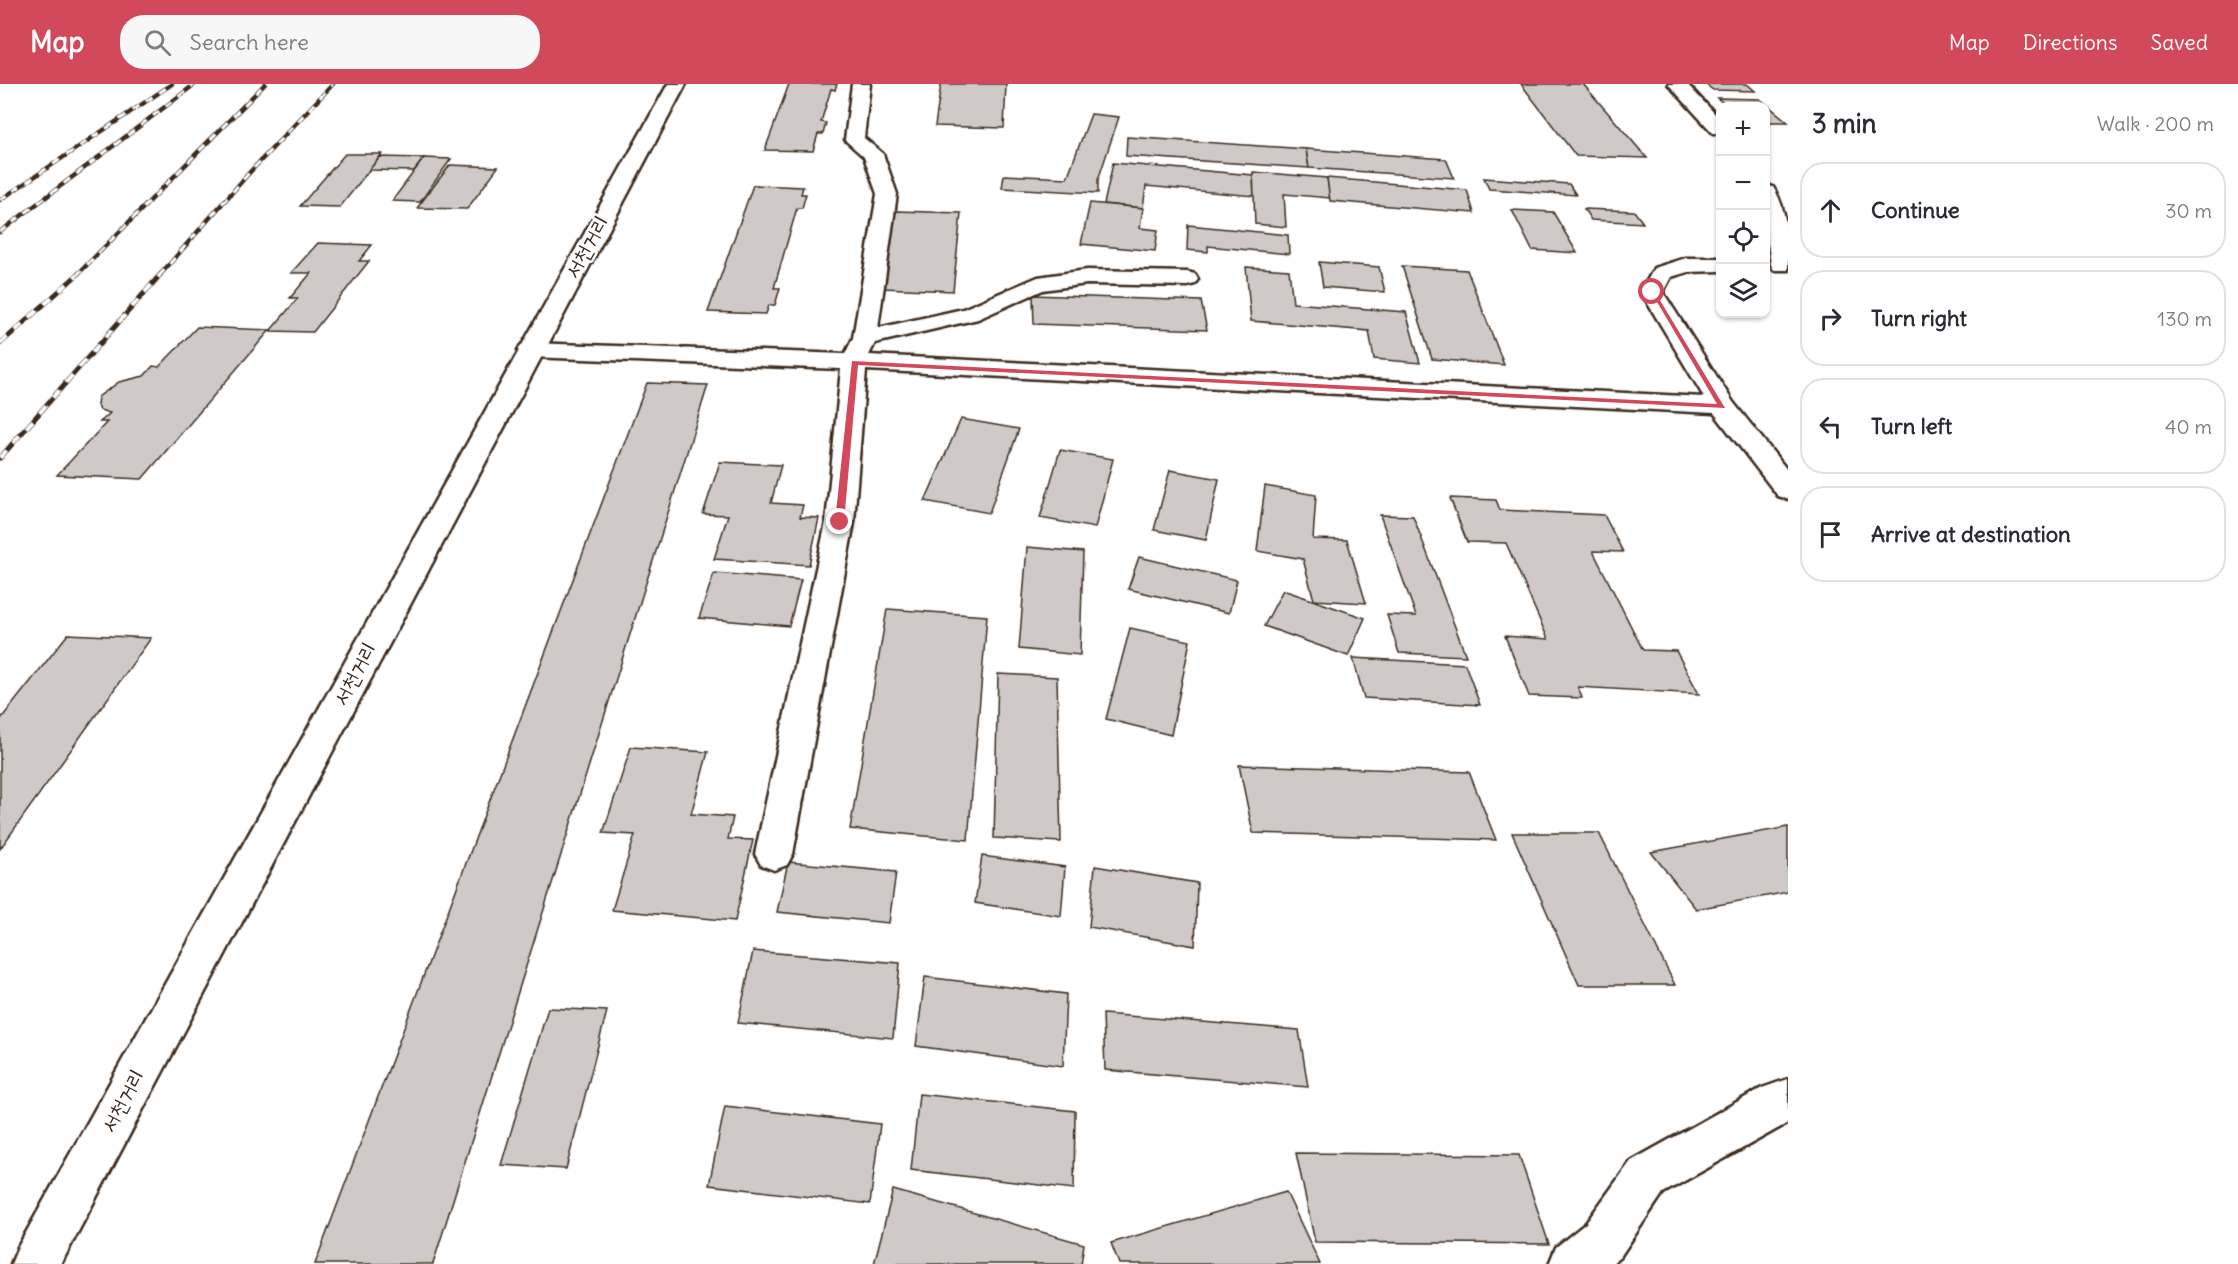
<!DOCTYPE html>
<meta charset="utf-8">
<style>
body{margin:0;font-family:Delius,"Poor Story",sans-serif;background:#f7f7f7;color:#2b2b33}
.controls{position:absolute;right:18px;top:18px;display:grid;overflow:hidden;border-radius:12px;box-shadow:0 2px 4px #0004}
.controls button{width:54px;height:54px;display:grid;place-items:center;padding:0;border:0;border-bottom:2px solid #e1e1e2;background:#fff;color:#2b2b33;font:30px sans-serif}
.stop{position:absolute;width:18px;height:18px;margin:-14px;border:4px solid #d1495b;border-radius:50%;background:#fff}
.stop.end{background:#d1495b;border-color:#fff;box-shadow:0 2px 6px #0008}
.list{margin:0;padding:0;list-style:none}
h2{display:flex;justify-content:space-between;align-items:center;height:78px;margin:0;padding:0 24px;font-size:26px}
h2 small{font-size:20px;font-weight:400;color:#7c7c81}
.list li{display:grid;grid-template-columns:39px 1fr auto;gap:18px;align-items:center;box-sizing:border-box;height:96px;margin:0 12px 12px;padding:0 12px;border:2px solid #e1e1e2;border-radius:24px}
.list b{display:block;font-size:22px;white-space:nowrap}
.list em{font-size:20px;font-style:normal;color:#7c7c81}
.icon{flex:none;width:33px;height:33px;fill:none;stroke:currentColor;stroke-width:2;stroke-linecap:round;stroke-linejoin:round}
.map{position:relative;flex:none;width:1788px;height:1180px;overflow:hidden}
header{display:flex;align-items:center;gap:36px;box-sizing:border-box;height:84px;padding:0 30px;background:#d1495b;color:#fff}
header strong{font-size:28px}
nav{display:flex;gap:33px;margin-inline-start:auto;font-size:21px}
.search{width:420px;height:54px;background:#f7f7f7;display:flex;align-items:center;gap:15px;box-sizing:border-box;padding:0 21px;border-radius:24px;color:#7c7c81;font-size:22px}
main{display:flex}
aside{flex:1;background:#fff}
.map>svg:first-child{display:block}
.building{fill:#cfcac7;stroke:#3b2a1e;stroke-width:1.5}
.lines{fill:none;stroke-linecap:round;stroke-linejoin:round}
.minor-casing{stroke:#3b2a1e;stroke-width:5}
.primary-casing{stroke:#3b2a1e;stroke-width:5}
.minor{fill:#fff;fill-rule:evenodd}
.primary{fill:#fff;fill-rule:evenodd}
.rail-far1-casing{stroke:#3b2a1e;stroke-width:4.5}
.rail-casing{stroke:#3b2a1e;stroke-width:5}
.rail-far1{stroke:#fff;stroke-width:3;stroke-dasharray:8;stroke-linecap:butt}
.rail{stroke:#fff;stroke-width:4;stroke-dasharray:10;stroke-linecap:butt}
.route{fill:#d1495b}
.labels{text-anchor:middle;stroke-width:5;stroke-linejoin:round;paint-order:stroke}
.street-label{font-size:21px;fill:#3b2a1e;stroke:#fff}
</style>
<header>
<strong>Map</strong>
<div class="search"><svg class="icon" aria-label="search" viewBox="0 0 24 24"><circle cx="10" cy="10" r="6"/><path d="M15 15l6 6"/></svg>Search here</div>
<nav><a>Map</a><a>Directions</a><a>Saved</a></nav>
</header>
<main>
<div class="map">
<svg width="1788" height="1180" viewBox="0 0 1788 1180">
<rect width="100%" height="100%" fill="#fff"/>
<filter id="ink" filterUnits="userSpaceOnUse"><feTurbulence type="fractalNoise" baseFrequency=".0167" numOctaves="2"/><feDisplacementMap in="SourceGraphic" scale="12" xChannelSelector="R" yChannelSelector="G"/><feConvolveMatrix kernelMatrix="1 2 1 2 8 2 1 2 1" color-interpolation-filters="sRGB"/></filter>
<g filter="url(#ink)">
<!-- building -->
<g class="building">
<path d="M 789,0 L 837,0 L 835,6 L 831,5 L 821,38 L 826,39 L 823,50 L 818,50 L 813,67 L 765,66 Z"/>
<path d="M 941,0 L 1006,0 L 1004,44 L 935,42 Z"/>
<path d="M 1521,0 L 1583,0 L 1647,74 L 1576,72 Z"/>
<path d="M 1705,0 L 1747,0 L 1755,7 L 1713,6 Z"/>
<path d="M 1717,14 L 1760,15 L 1788,38 L 1766,38 L 1766,22 L 1727,22 Z"/>
<path d="M 1091,30 L 1119,33 L 1098,96 L 1098,109 L 1002,104 L 1004,91 L 1067,94 Z"/>
<path d="M 1127,53 L 1306,65 L 1309,84 L 1126,72 Z"/>
<path d="M 1306,65 L 1446,75 L 1454,94 L 1309,84 Z"/>
<path d="M 345,70 L 382,70 L 340,123 L 300,122 Z"/>
<path d="M 380,73 L 424,74 L 414,87 L 369,86 Z"/>
<path d="M 424,74 L 451,75 L 420,118 L 392,117 Z"/>
<path d="M 1113,79 L 1253,91 L 1254,112 L 1146,102 L 1143,124 L 1104,120 Z"/>
<path d="M 450,81 L 498,83 L 467,125 L 417,124 Z"/>
<path d="M 1253,88 L 1327,94 L 1330,114 L 1284,110 L 1286,143 L 1255,140 Z"/>
<path d="M 1327,94 L 1467,106 L 1474,129 L 1330,117 Z"/>
<path d="M 1484,94 L 1569,100 L 1576,111 L 1489,105 Z"/>
<path d="M 753,101 L 803,103 L 801,110 L 806,110 L 802,124 L 797,124 L 774,204 L 780,204 L 775,221 L 769,221 L 766,230 L 708,228 Z"/>
<path d="M 1090,119 L 1143,124 L 1140,144 L 1158,146 L 1155,167 L 1081,160 Z"/>
<path d="M 1584,125 L 1634,127 L 1643,139 L 1591,136 Z"/>
<path d="M 1512,126 L 1553,128 L 1577,169 L 1532,166 Z"/>
<path d="M 896,127 L 961,129 L 953,207 L 882,204 Z"/>
<path d="M 1188,141 L 1288,151 L 1289,170 L 1208,162 L 1208,168 L 1187,166 Z"/>
<path d="M 318,159 L 372,161 L 359,177 L 369,177 L 313,248 L 270,247 L 298,214 L 290,214 L 311,189 L 291,189 Z"/>
<path d="M 1319,178 L 1379,183 L 1385,208 L 1323,203 Z"/>
<path d="M 1402,182 L 1467,186 L 1504,281 L 1432,275 Z"/>
<path d="M 1246,183 L 1289,186 L 1293,219 L 1406,228 L 1420,279 L 1374,275 L 1369,247 L 1251,237 Z"/>
<path d="M 1033,211 L 1201,217 L 1207,246 L 1034,240 Z"/>
<path d="M 197,243 L 270,246 L 142,395 L 57,391 L 107,338 L 100,338 L 110,329 L 100,326 L 97,321 L 98,313 L 119,298 L 144,292 L 153,282 L 159,283 Z"/>
<path d="M 647,299 L 708,301 L 433,1180 L 315,1180 Z"/>
<path d="M 961,335 L 1019,345 L 989,429 L 925,417 Z"/>
<path d="M 1060,366 L 1113,375 L 1095,444 L 1040,434 Z"/>
<path d="M 720,378 L 781,381 L 771,419 L 803,421 L 800,433 L 819,434 L 809,481 L 714,475 L 728,431 L 703,430 Z"/>
<path d="M 1170,386 L 1219,395 L 1206,456 L 1154,446 Z"/>
<path d="M 1265,402 L 1316,411 L 1313,455 L 1347,456 L 1366,519 L 1314,516 L 1303,475 L 1257,467 Z"/>
<path d="M 1450,414 L 1496,416 L 1500,426 L 1604,431 L 1623,468 L 1593,467 L 1643,566 L 1676,567 L 1699,610 L 1578,603 L 1582,614 L 1529,612 L 1505,552 L 1548,555 L 1506,459 L 1467,458 Z"/>
<path d="M 1380,431 L 1413,432 L 1466,572 L 1399,569 L 1387,531 L 1416,532 Z"/>
<path d="M 1027,463 L 1083,468 L 1080,571 L 1019,565 Z"/>
<path d="M 1139,473 L 1237,496 L 1229,529 L 1128,505 Z"/>
<path d="M 714,489 L 801,496 L 789,542 L 699,534 Z"/>
<path d="M 1283,506 L 1365,534 L 1348,572 L 1264,542 Z"/>
<path d="M 887,525 L 987,532 L 968,756 L 850,745 Z"/>
<path d="M 1130,544 L 1190,557 L 1171,651 L 1106,635 Z"/>
<path d="M 68,550 L 151,554 L 0,765 L 0,636 Z"/>
<path d="M 1353,574 L 1465,580 L 1480,621 L 1364,614 Z"/>
<path d="M 998,590 L 1057,593 L 1061,758 L 994,754 Z"/>
<path d="M 631,663 L 708,668 L 691,730 L 733,733 L 728,755 L 753,756 L 735,837 L 612,826 L 635,751 L 603,749 Z"/>
<path d="M 1239,681 L 1469,688 L 1496,756 L 1253,749 Z"/>
<path d="M 1788,743 L 1788,808 L 1696,825 L 1651,768 Z"/>
<path d="M 1512,749 L 1599,749 L 1675,901 L 1579,901 Z"/>
<path d="M 982,772 L 1065,783 L 1061,832 L 975,819 Z"/>
<path d="M 788,778 L 896,788 L 889,839 L 777,828 Z"/>
<path d="M 1095,782 L 1197,799 L 1195,862 L 1089,843 Z"/>
<path d="M 753,867 L 900,879 L 893,954 L 738,939 Z"/>
<path d="M 925,893 L 1066,910 L 1063,982 L 916,962 Z"/>
<path d="M 548,924 L 607,927 L 566,1085 L 501,1081 Z"/>
<path d="M 1103,930 L 1299,946 L 1308,1003 L 1105,986 Z"/>
<path d="M 919,1010 L 1075,1027 L 1074,1105 L 911,1086 Z"/>
<path d="M 725,1022 L 880,1040 L 870,1120 L 709,1101 Z"/>
<path d="M 1296,1069 L 1519,1071 L 1549,1160 L 1315,1158 Z"/>
<path d="M 893,1106 L 1084,1160 L 1081,1180 L 874,1180 Z"/>
<path d="M 1286,1108 L 1320,1180 L 1119,1180 L 1111,1159 Z"/>
</g>
<g class="lines">
<defs>
<g id="minor">
<path d="M 852,0 L 870,0 L 864,54 L 883,70 L 897,110 L 878,244 L 963,225 L 1038,193 L 1087,186 L 1187,188 L 1195,190 L 1198,195 L 1195,200 L 1187,202 L 1087,200 L 1043,206 L 978,235 L 875,259 L 869,271 L 1704,313 L 1641,208 L 1654,184 L 1686,174 L 1720,174 L 1720,187 L 1688,188 L 1671,193 L 1663,208 L 1733,318 L 1788,387 L 1788,415 L 1778,412 L 1714,329 L 866,286 L 854,438 L 793,770 L 787,781 L 774,786 L 761,781 L 755,770 L 826,438 L 841,285 L 530,273 L 521,271 L 518,266 L 521,261 L 530,259 L 845,270 L 853,254 L 877,110 L 864,73 L 845,56 Z"/>
<path d="M 1668,0 L 1687,0 L 1720,35 L 1720,50 L 1713,49 Z"/>
<path d="M 1766,101 L 1773,103 C 1788,126 1788,158 1788,186 L 1774,186 L 1771,181 L 1766,145 Z"/>
<path d="M 1788,995 L 1788,1039 L 1663,1109 L 1620,1173 L 1611,1180 L 1549,1180 L 1556,1163 L 1586,1139 L 1631,1077 L 1762,1004 Z"/>
</g>
<path id="primary" d="M 668,0 L 686,0 L 61,1180 L 11,1180 L 18,1163 Z"/>
</defs>
<!-- minor casing -->
<use href="#minor" class="minor-casing"/>
<!-- primary casing -->
<use href="#primary" class="primary-casing"/>
<!-- minor -->
<use href="#minor" class="minor"/>
<!-- primary -->
<use href="#primary" class="primary"/>
<defs>
<g id="rail-far1">
<path d="M 0,116 L 172,0"/>
<path d="M 0,148 L 195,0"/>
<path d="M 76,192 L 265,0"/>
<path d="M 159,192 L 249,89 L 333,0"/>
</g>
<g id="rail">
<path d="M 0,260 L 77,191"/>
<path d="M 0,374 L 160,191"/>
</g>
</defs>
<!-- rail-far1 casing -->
<use href="#rail-far1" class="rail-far1-casing"/>
<!-- rail casing -->
<use href="#rail" class="rail-casing"/>
<!-- rail-far1 -->
<use href="#rail-far1" class="rail-far1"/>
<!-- rail -->
<use href="#rail" class="rail"/>
</g>
</g>
<!-- route -->
<path class="route" d="M 1650,206 L 1655,208 L 1725,324 L 858,281 L 844,438 L 840,441 L 835,438 L 852,277 L 1717,320 Z"/>
<g class="labels">
<!-- street labels -->
<g class="street-label">
<text transform="translate(587 163) rotate(-61)" y="7">서천거리</text>
<text transform="translate(355 590) rotate(-62)" y="7">서천거리</text>
<text transform="translate(123 1017) rotate(-62)" y="7">서천거리</text>
</g>
</g>
</svg>
<div class="controls">
<button>+</button>
<button>−</button>
<button><svg class="icon" aria-label="locate" viewBox="0 0 24 24"><circle cx="12" cy="12" r="6"/><path d="M12 2v4M12 18v4M2 12h4M18 12h4"/></svg></button>
<button><svg class="icon" aria-label="layers" viewBox="0 0 24 24"><path d="M12 4l9 5-9 5-9-5zM3 14l9 5 9-5"/></svg></button>
</div>
<div class="stop" style="left:1652px;top:208px"></div>
<div class="stop end" style="left:840px;top:438px"></div>
</div>
<aside>
<h2>3 min<small>Walk · 200 m</small></h2>
<ul class="list">
<li><svg class="icon" aria-label="ahead" viewBox="0 0 24 24"><path d="M12 20V5M6 11l6-6 6 6"/></svg><div><b>Continue</b></div><em>30 m</em></li>
<li><svg class="icon" aria-label="right" viewBox="0 0 24 24"><path d="M7 20v-9h11M14 6l5 5-5 5"/></svg><div><b>Turn right</b></div><em>130 m</em></li>
<li><svg class="icon" aria-label="left" viewBox="0 0 24 24"><path d="M17 20v-9H6M10 6l-5 5 5 5"/></svg><div><b>Turn left</b></div><em>40 m</em></li>
<li><svg class="icon" aria-label="arrive" viewBox="0 0 24 24"><path d="M6 21V4h12l-3 4 3 4H6"/></svg><div><b>Arrive at destination</b></div></li>
</ul>
</aside>
</main>
